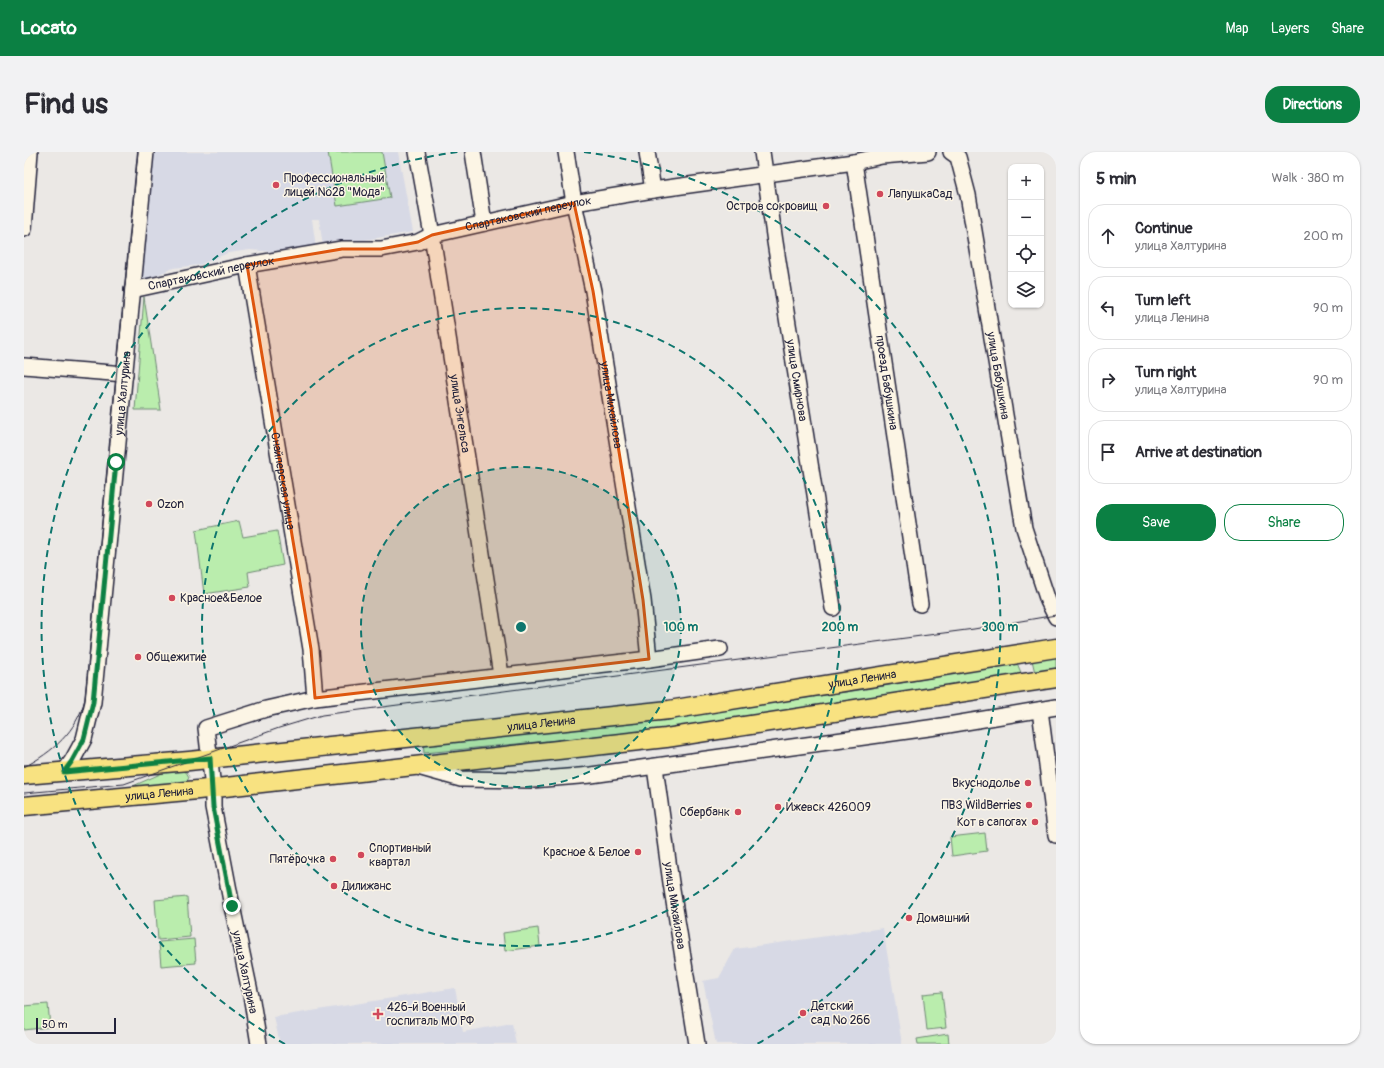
<!DOCTYPE html>
<meta charset="utf-8">
<style>
body{margin:0;font-family:Pangolin,sans-serif;background:#f2f2f3;color:#2b2b33}
.controls{position:absolute;right:12px;top:12px;display:grid;overflow:hidden;border-radius:8px;box-shadow:0 1px 3px #0004}
.controls button{width:36px;height:36px;display:grid;place-items:center;padding:0;border:0;border-bottom:1px solid #e1e1e2;background:#fff;color:#2b2b33;font:20px sans-serif}
.scale{position:absolute;left:12px;bottom:10px;width:80px;box-sizing:border-box;padding-left:4px;border:2px solid #22223b;border-top:0;font-size:11px;line-height:14px;white-space:nowrap;color:#22223b;-webkit-text-stroke:3px #fcf5e5;paint-order:stroke}
.stop{position:absolute;width:12px;height:12px;margin:-9px;border:3px solid #0b8043;border-radius:50%;background:#fff}
.stop.end{background:#0b8043;border-color:#fff;box-shadow:0 1px 4px #0008}
.list{margin:0;padding:0;list-style:none}
h2{display:flex;justify-content:space-between;align-items:center;height:52px;margin:0;padding:0 16px;font-size:17px}
h2 small{font-size:13px;font-weight:400;color:#7c7c81}
.list li{display:grid;grid-template-columns:26px 1fr auto;gap:12px;align-items:center;box-sizing:border-box;height:64px;margin:0 8px 8px;padding:0 8px;border:1px solid #e1e1e2;border-radius:16px}
.list b{display:block;font-size:15px;white-space:nowrap}
.list p{margin:0;font-size:13px;white-space:nowrap;color:#7c7c81}
.list em{font-size:13px;font-style:normal;color:#7c7c81}
.actions{display:flex;gap:8px;padding:12px 16px}
.actions a{flex:1;padding:9px 0;border:1px solid #0b8043;border-radius:16px;text-align:center;font-size:14px;color:#0b8043}
.actions .main{background:#0b8043;color:#fff}
.icon{flex:none;width:22px;height:22px;fill:none;stroke:currentColor;stroke-width:2;stroke-linecap:round;stroke-linejoin:round}
.map{position:relative;flex:none;width:1032px;height:892px;overflow:hidden;border-radius:16px}
header{display:flex;align-items:center;gap:24px;box-sizing:border-box;height:56px;padding:0 20px;background:#0b8043;color:#fff}
header strong{font-size:19px}
nav{display:flex;gap:22px;margin-inline-start:auto;font-size:14px}
.intro{display:flex;align-items:center;justify-content:space-between;box-sizing:border-box;height:96px;padding:0 24px}
h1{margin:0;font-size:28px}
.button{padding:10px 18px;border-radius:16px;background:#0b8043;color:#fff;font-size:14px;font-weight:700}
main{display:flex;gap:24px;padding:0 24px}
aside{flex:1;background:#fff;border-radius:16px;box-shadow:0 1px 3px #0004}
.map>svg:first-child{display:block}
.built{fill:#d7d9e5}
.green{fill:#baedad;stroke:#6e8874}
.lines{fill:none;stroke-linecap:round;stroke-linejoin:round}
.minor-casing{stroke:#22223b;stroke-width:18}
.major-casing{stroke:#22223b;stroke-width:21}
.minor{stroke:#fcf5e5;stroke-width:15}
.major{stroke:#f8e281;stroke-width:18}
.tram{stroke:#22223b;stroke-width:1}
.route{stroke:#0b8043;stroke-width:5}
.marked{fill:#de560e;fill-opacity:0.2;stroke:#de560e;stroke-width:3;stroke-linejoin:round}
.ring{fill:none;stroke:#0f766e;stroke-width:2;stroke-dasharray:7 5}
.poi-dot{fill:#d1495b;stroke:#fcf5e5;stroke-width:1.5}
.labels{text-anchor:middle;stroke-width:3;stroke-linejoin:round;paint-order:stroke}
.poi-label{font-size:12px;fill:#22223b;stroke:#fcf5e5;text-anchor:start}
.street-label{font-size:12px;fill:#22223b;stroke:#fcf5e5}
.centre{fill:#0f766e;stroke:#fcf5e5;stroke-width:2}
.ring-label{font-size:12px;text-anchor:middle;font-weight:bold;fill:#0f766e;stroke:#fcf5e5;stroke-width:3;stroke-linejoin:round;paint-order:stroke}
</style>
<header>
<strong>Locato</strong>
<nav><a>Map</a><a>Layers</a><a>Share</a></nav>
</header>
<div class="intro"><h1>Find us</h1><a class="button">Directions</a></div>
<main>
<div class="map">
<svg width="1032" height="892" viewBox="0 0 1032 892">
<rect width="100%" height="100%" fill="#ebe8e5"/>
<filter id="ink" filterUnits="userSpaceOnUse"><feTurbulence type="fractalNoise" baseFrequency=".025" numOctaves="2"/><feDisplacementMap in="SourceGraphic" scale="8" xChannelSelector="R" yChannelSelector="G"/><feConvolveMatrix kernelMatrix="1 2 1 2 8 2 1 2 1" color-interpolation-filters="sRGB"/></filter>
<g filter="url(#ink)">
<!-- built -->
<g class="built">
<path d="M 127,0 L 374,0 L 389,80 L 299,95 L 295,67 L 288,67 L 292,96 L 251,100 L 226,98 L 204,101 L 175,113 L 149,116 L 115,131 Z"/>
<path d="M 859,776 L 878,892 L 692,892 L 679,829 L 695,826 L 711,797 Z"/>
<path d="M 431,836 L 439,880 L 488,871 L 492,892 L 256,892 L 250,865 Z"/>
</g>
<!-- green -->
<g class="green">
<path d="M 304,0 L 358,0 L 366,46 L 313,54 Z"/>
<path d="M 120,145 L 137,258 L 111,258 Z"/>
<path d="M 215,369 L 219,385 L 253,379 L 259,413 L 224,420 L 226,435 L 180,442 L 172,378 Z"/>
<path d="M 1032,505 L 1032,519 L 1011,521 L 1008,508 Z"/>
<path d="M 993,511 L 998,523 L 688,572 L 615,580 L 400,601 L 399,589 L 728,554 L 842,537 Z"/>
<path d="M 157,618 L 162,620 L 165,625 L 161,634 L 100,638 L 143,619 Z"/>
<path d="M 961,681 L 963,699 L 928,704 L 926,685 Z"/>
<path d="M 163,745 L 166,785 L 134,788 L 131,748 Z"/>
<path d="M 514,776 L 516,794 L 481,799 L 479,781 Z"/>
<path d="M 170,787 L 172,811 L 137,814 L 135,790 Z"/>
<path d="M 918,840 L 922,876 L 903,878 L 899,842 Z"/>
<path d="M 24,852 L 26,875 L 0,878 L 0,854 Z"/>
<path d="M 924,882 L 925,892 L 894,892 L 893,887 Z"/>
</g>
<g class="lines">
<defs>
<g id="minor">
<path id="s1" d="M 393,0 L 408,83 L 477,523"/>
<path d="M 449,0 L 460,71"/>
<path id="s2" d="M 542,0 L 550,51 L 569,139 L 619,448 L 625,507"/>
<path d="M 623,0 L 629,38"/>
<path id="s3" d="M 738,0 L 751,90 L 809,456"/>
<path id="s4" d="M 927,0 L 934,5 L 944,43 L 1000,376 L 1024,449 L 1032,465"/>
<path id="s5" d="M 830,10 L 896,452"/>
<path d="M 0,77 L 6,0"/>
<path id="s6" d="M 223,113 L 287,497 L 291,546"/>
<path id="s7" d="M 108,138 L 223,113 L 318,97 L 357,97 L 394,90 L 408,83 L 550,51 L 629,38 L 830,10 L 858,4 L 904,0"/>
<path d="M 0,214 L 101,222"/>
<path d="M 1016,558 L 1032,683"/>
<path d="M 394,615 L 437,627 L 508,628 L 567,623 L 912,575 L 1032,555"/>
<path id="s8" d="M 631,615 L 647,731 L 673,892"/>
<path id="s9" d="M 40,620 L 48,609 L 60,587 L 69,550 L 122,0"/>
<path d="M 235,892 L 228,849 L 208,754 L 189,655 L 189,636 L 182,576 L 242,557 L 291,546 L 625,507 L 696,497"/>
</g>
<g id="major">
<path id="s10" d="M 0,623 L 165,609 L 645,558 L 1032,496"/>
<path id="s11" d="M 0,654 L 174,638 L 642,586 L 1032,526"/>
</g>
</defs>
<!-- minor casing -->
<use href="#minor" class="minor-casing"/>
<!-- major casing -->
<use href="#major" class="major-casing"/>
<!-- minor -->
<use href="#minor" class="minor"/>
<!-- major -->
<use href="#major" class="major"/>
<!-- tram -->
<g class="tram">
<path d="M 0,615 C 29,600 53,579 61,547 L 114,0"/>
<path d="M 0,641 L 100,632 L 255,576 L 298,563 L 950,477 L 1032,463"/>
</g>
</g>
</g>
<g class="lines" filter="url(#ink)">
<!-- route -->
<path class="route" d="M 92,310 L 69,550 L 60,587 L 48,609 L 40,620 L 186,606 L 189,655 L 208,754"/>
</g>
<!-- marked area -->
<path class="marked" d="M 550,51 L 569,139 L 619,448 L 625,507 L 291,546 L 287,497 L 223,113 L 318,97 L 357,97 L 394,90 L 408,83 Z"/>
<!-- distance rings -->
<circle cx="497" cy="475" r="160" fill="#0f766e" fill-opacity=".12"/>
<g class="ring">
<circle cx="497" cy="475" r="160"/>
<circle cx="497" cy="475" r="319"/>
<path d="M261 892A479 479 0 0 1 434 0M560 0A479 479 0 0 1 733 892"/>
</g>
<!-- markers -->
<g class="poi-dot">
<circle cx="252" cy="33" r="4"/>
<circle cx="856" cy="42" r="4"/>
<circle cx="802" cy="54" r="4"/>
<circle cx="125" cy="352" r="4"/>
<circle cx="148" cy="446" r="4"/>
<circle cx="114" cy="505" r="4"/>
<circle cx="1004" cy="631" r="4"/>
<circle cx="1005" cy="653" r="4"/>
<circle cx="754" cy="655" r="4"/>
<circle cx="714" cy="660" r="4"/>
<circle cx="1011" cy="670" r="4"/>
<circle cx="614" cy="700" r="4"/>
<circle cx="337" cy="703" r="4"/>
<circle cx="309" cy="707" r="4"/>
<circle cx="310" cy="734" r="4"/>
<circle cx="885" cy="766" r="4"/>
<circle cx="779" cy="861" r="4"/>
<path d="M352 856h4v4h4v4h-4v4h-4v-4h-4v-4h4z"/>
</g>
<g class="labels">
<!-- poi labels -->
<g class="poi-label">
<text x="260" y="30">Профессиональный<tspan x="260" dy="14">лицей №28 "Мода"</tspan></text>
<text x="864" y="46">ЛапушкаСад</text>
<text x="794" y="58" text-anchor="end">Остров сокровищ</text>
<text x="133" y="356">Ozon</text>
<text x="156" y="450">Красное&amp;Белое</text>
<text x="122" y="509">Общежитие</text>
<text x="996" y="635" text-anchor="end">Вкуснодолье</text>
<text x="997" y="657" text-anchor="end">ПВЗ WildBerries</text>
<text x="762" y="659">Ижевск 426009</text>
<text x="706" y="664" text-anchor="end">Сбербанк</text>
<text x="1003" y="674" text-anchor="end">Кот в сапогах</text>
<text x="345" y="700">Спортивный<tspan x="345" dy="14">квартал</tspan></text>
<text x="606" y="704" text-anchor="end">Красное &amp; Белое</text>
<text x="301" y="711" text-anchor="end">Пятёрочка</text>
<text x="318" y="738">Дилижанс</text>
<text x="893" y="770">Домашний</text>
<text x="787" y="858">Детский<tspan x="787" dy="14">сад № 266</tspan></text>
<text x="363" y="859">426-й Военный<tspan x="363" dy="14">госпиталь МО РФ</tspan></text>
</g>
<!-- street labels -->
<g class="street-label">
<text dy="4" stroke="none"><textPath href="#s7" startOffset="405">Спартаковский переулок</textPath></text>
<text dy="4" stroke="none"><textPath href="#s7" startOffset="81">Спартаковский переулок</textPath></text>
<text dy="4" stroke="none"><textPath href="#s4" startOffset="231">улица Бабушкина</textPath></text>
<text dy="4" stroke="none"><textPath href="#s3" startOffset="231">улица Смирнова</textPath></text>
<text dy="4" stroke="none"><textPath href="#s5" startOffset="223">проезд Бабушкина</textPath></text>
<text dy="4" stroke="none"><textPath href="#s9" startOffset="387">улица Халтурина</textPath></text>
<text dy="4" stroke="none"><textPath href="#s2" startOffset="257">улица Михайлова</textPath></text>
<text dy="4" stroke="none"><textPath href="#s1" startOffset="265">улица Энгельса</textPath></text>
<text dy="4" stroke="none"><textPath href="#s6" startOffset="219">Снайперская улица</textPath></text>
<text dy="4" stroke="none"><textPath href="#s10" startOffset="844">улица Ленина</textPath></text>
<text dy="4" stroke="none"><textPath href="#s10" startOffset="520">улица Ленина</textPath></text>
<text dy="4" stroke="none"><textPath href="#s11" startOffset="136">улица Ленина</textPath></text>
<text dy="4" stroke="none"><textPath href="#s8" startOffset="140">улица Михайлова</textPath></text>
<text transform="translate(221 820) rotate(78)" y="4">улица Халтурина</text>
</g>
</g>
<circle cx="497" cy="475" r="6" class="centre"/>
<g class="ring-label">
<text x="657" y="479">100 m</text>
<text x="816" y="479">200 m</text>
<text x="976" y="479">300 m</text>
</g>
</svg>
<div class="controls">
<button>+</button>
<button>−</button>
<button><svg class="icon" aria-label="locate" viewBox="0 0 24 24"><circle cx="12" cy="12" r="6"/><path d="M12 2v4M12 18v4M2 12h4M18 12h4"/></svg></button>
<button><svg class="icon" aria-label="layers" viewBox="0 0 24 24"><path d="M12 4l9 5-9 5-9-5zM3 14l9 5 9-5"/></svg></button>
</div>
<div class="scale">50 m</div>
<div class="stop" style="left:92px;top:310px"></div>
<div class="stop end" style="left:208px;top:754px"></div>
</div>
<aside>
<h2>5 min<small>Walk · 380 m</small></h2>
<ul class="list">
<li><svg class="icon" aria-label="ahead" viewBox="0 0 24 24"><path d="M12 20V5M6 11l6-6 6 6"/></svg><div><b>Continue</b><p>улица Халтурина</p></div><em>200 m</em></li>
<li><svg class="icon" aria-label="left" viewBox="0 0 24 24"><path d="M17 20v-9H6M10 6l-5 5 5 5"/></svg><div><b>Turn left</b><p>улица Ленина</p></div><em>90 m</em></li>
<li><svg class="icon" aria-label="right" viewBox="0 0 24 24"><path d="M7 20v-9h11M14 6l5 5-5 5"/></svg><div><b>Turn right</b><p>улица Халтурина</p></div><em>90 m</em></li>
<li><svg class="icon" aria-label="arrive" viewBox="0 0 24 24"><path d="M6 21V4h12l-3 4 3 4H6"/></svg><div><b>Arrive at destination</b></div></li>
</ul>
<div class="actions"><a class="main">Save</a><a>Share</a></div>
</aside>
</main>
